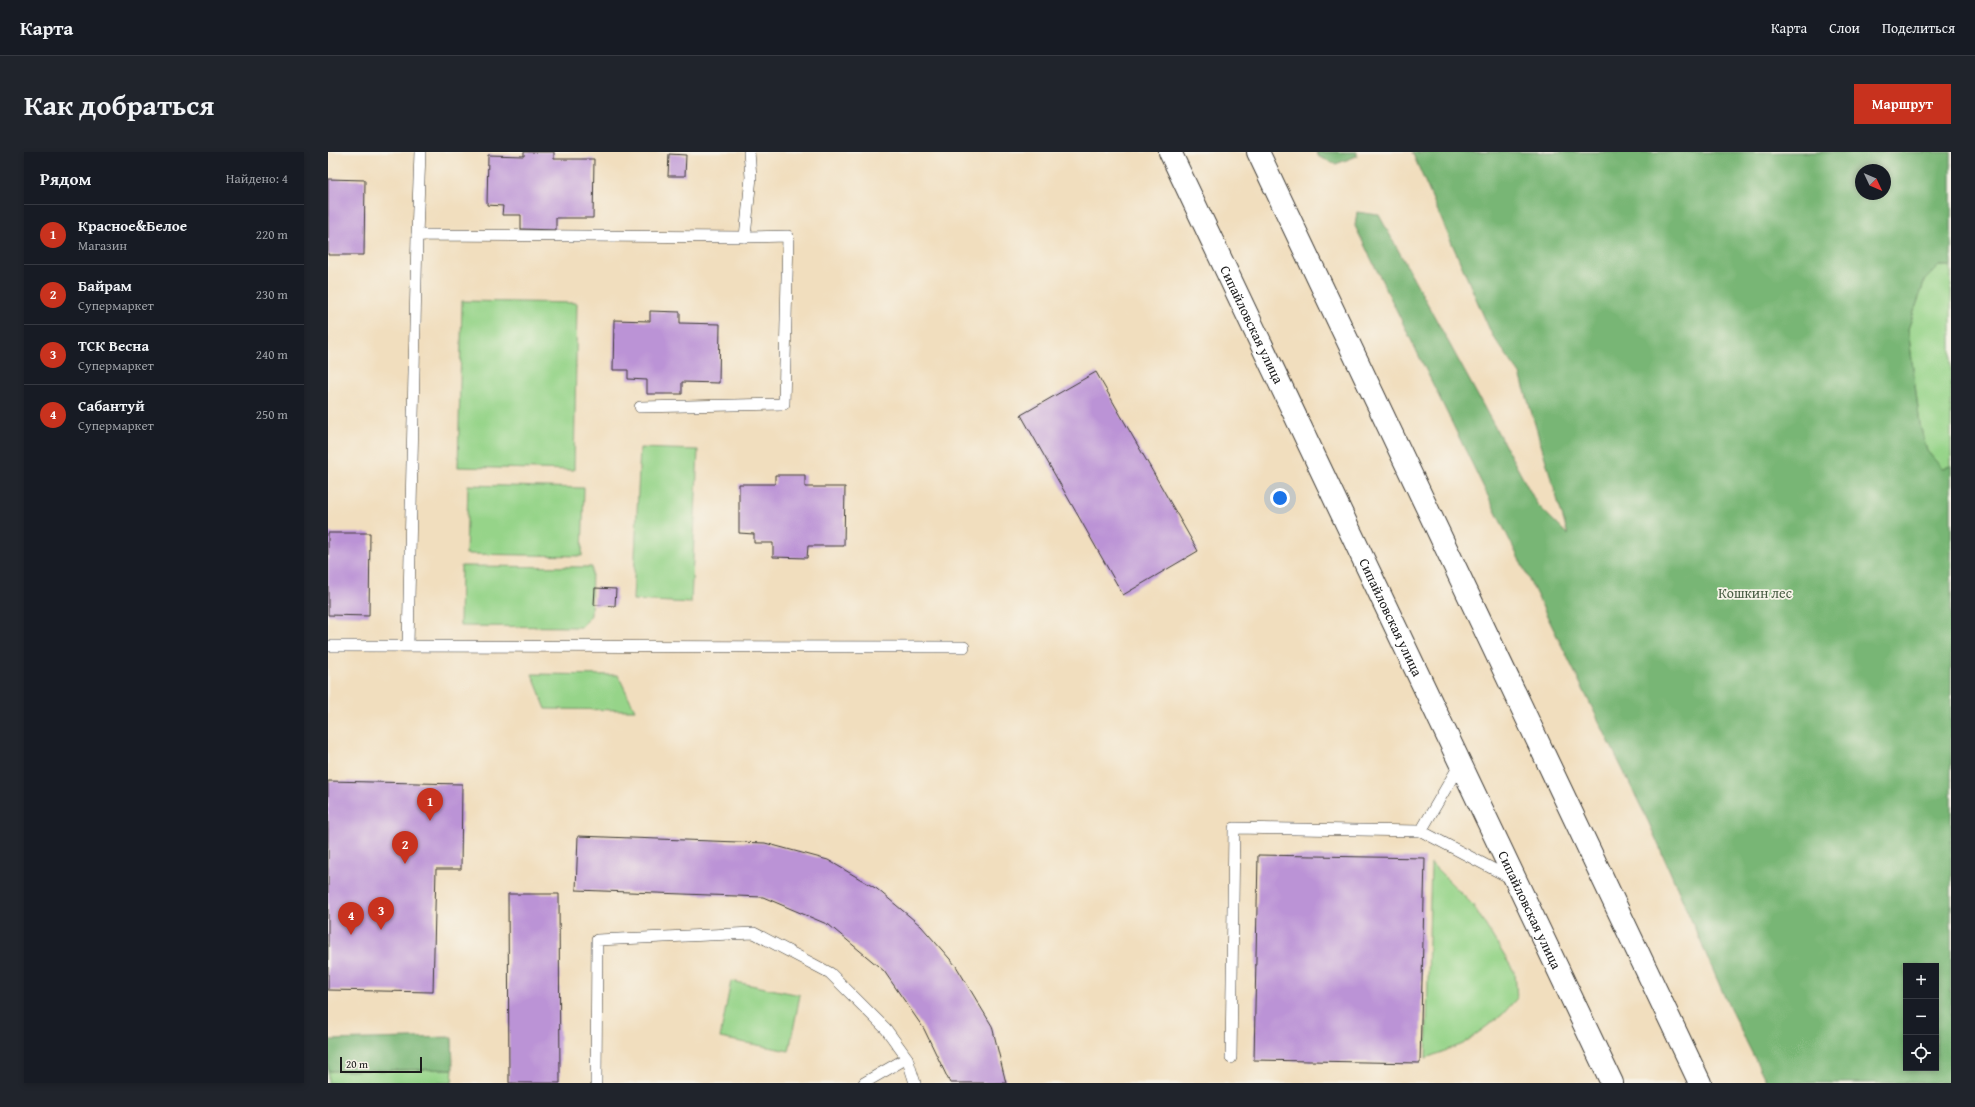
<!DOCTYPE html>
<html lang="ru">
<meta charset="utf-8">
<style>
body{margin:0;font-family:"Gentium Book Plus",serif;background:#20242c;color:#f1f3f6}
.controls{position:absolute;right:12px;bottom:12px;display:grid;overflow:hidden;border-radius:0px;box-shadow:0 2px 6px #0003}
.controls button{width:36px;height:36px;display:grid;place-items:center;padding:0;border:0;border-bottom:1px solid #363941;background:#171b24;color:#f1f3f6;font:20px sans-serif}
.compass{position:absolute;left:1527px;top:12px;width:36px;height:36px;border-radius:50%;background:#171b24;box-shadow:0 2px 6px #0003;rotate:134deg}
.scale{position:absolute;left:12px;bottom:10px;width:82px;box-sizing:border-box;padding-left:4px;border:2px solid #1c1c1c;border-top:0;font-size:11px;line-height:14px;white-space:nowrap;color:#1c1c1c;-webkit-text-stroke:3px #f7f3e8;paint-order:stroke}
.you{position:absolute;left:952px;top:346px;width:14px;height:14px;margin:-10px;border:3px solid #fff;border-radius:50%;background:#1a73e8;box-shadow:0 0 0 6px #1a73e833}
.badge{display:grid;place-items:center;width:26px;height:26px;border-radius:50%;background:#c8321e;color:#fff;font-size:13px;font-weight:700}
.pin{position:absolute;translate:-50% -33px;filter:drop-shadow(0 1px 2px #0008)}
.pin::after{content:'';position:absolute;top:21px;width:14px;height:12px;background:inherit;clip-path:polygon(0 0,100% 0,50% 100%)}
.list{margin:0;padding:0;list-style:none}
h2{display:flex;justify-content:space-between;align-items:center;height:52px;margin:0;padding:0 16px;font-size:17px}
h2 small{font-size:13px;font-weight:400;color:#9ea1a6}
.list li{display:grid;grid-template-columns:26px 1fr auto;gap:12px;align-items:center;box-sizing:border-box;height:60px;padding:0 16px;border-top:1px solid #363941}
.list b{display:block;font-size:15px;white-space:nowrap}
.list p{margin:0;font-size:13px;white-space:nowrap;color:#9ea1a6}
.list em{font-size:13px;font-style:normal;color:#9ea1a6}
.icon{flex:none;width:22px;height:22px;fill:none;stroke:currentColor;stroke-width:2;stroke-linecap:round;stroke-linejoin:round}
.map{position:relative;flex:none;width:1623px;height:931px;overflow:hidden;border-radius:0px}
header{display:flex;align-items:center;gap:24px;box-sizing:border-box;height:56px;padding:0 20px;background:#171b24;border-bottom:1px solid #363941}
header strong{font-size:19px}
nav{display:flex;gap:22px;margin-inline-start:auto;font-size:14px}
.intro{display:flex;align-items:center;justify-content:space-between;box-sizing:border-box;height:96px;padding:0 24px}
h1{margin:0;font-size:28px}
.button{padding:10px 18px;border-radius:0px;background:#c8321e;color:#fff;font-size:14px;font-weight:700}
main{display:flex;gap:24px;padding:0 24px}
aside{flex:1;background:#171b24;border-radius:0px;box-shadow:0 2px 6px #0003}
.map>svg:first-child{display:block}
.green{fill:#96d489;stroke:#597852}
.forest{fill:#78b675;stroke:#4a6948;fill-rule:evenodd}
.building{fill:#bb93d6}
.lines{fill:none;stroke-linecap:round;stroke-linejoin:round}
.service-casing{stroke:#3c3934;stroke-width:12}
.secondary-casing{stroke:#3c3934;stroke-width:24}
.service{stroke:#fff;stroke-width:11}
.secondary{stroke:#fff;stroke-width:22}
.labels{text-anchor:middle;stroke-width:3.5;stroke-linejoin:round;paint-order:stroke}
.street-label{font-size:14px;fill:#1c1c1c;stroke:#f7f3e8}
.park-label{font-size:14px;fill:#475c42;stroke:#f7f3e8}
</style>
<header>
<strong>Карта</strong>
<nav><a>Карта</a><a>Слои</a><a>Поделиться</a></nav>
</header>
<div class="intro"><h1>Как добраться</h1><a class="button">Маршрут</a></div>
<main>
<aside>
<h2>Рядом<small>Найдено: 4</small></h2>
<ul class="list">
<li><span class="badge">1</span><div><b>Красное&amp;Белое</b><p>Магазин</p></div><em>220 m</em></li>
<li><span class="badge">2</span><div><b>Байрам</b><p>Супермаркет</p></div><em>230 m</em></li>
<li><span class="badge">3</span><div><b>ТСК Весна</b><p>Супермаркет</p></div><em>240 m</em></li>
<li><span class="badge">4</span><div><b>Сабантуй</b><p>Супермаркет</p></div><em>250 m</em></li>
</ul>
</aside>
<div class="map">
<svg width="1623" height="931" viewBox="0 0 1623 931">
<rect width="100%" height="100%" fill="#f7f3e8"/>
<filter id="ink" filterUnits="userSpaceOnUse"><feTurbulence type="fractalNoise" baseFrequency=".025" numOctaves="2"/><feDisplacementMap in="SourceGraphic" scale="8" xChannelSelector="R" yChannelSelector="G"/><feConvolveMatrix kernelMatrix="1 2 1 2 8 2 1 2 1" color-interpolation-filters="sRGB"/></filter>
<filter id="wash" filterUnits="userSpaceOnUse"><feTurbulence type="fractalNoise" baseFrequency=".012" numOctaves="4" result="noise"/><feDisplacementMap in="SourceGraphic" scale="16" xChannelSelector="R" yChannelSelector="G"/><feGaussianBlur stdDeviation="0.9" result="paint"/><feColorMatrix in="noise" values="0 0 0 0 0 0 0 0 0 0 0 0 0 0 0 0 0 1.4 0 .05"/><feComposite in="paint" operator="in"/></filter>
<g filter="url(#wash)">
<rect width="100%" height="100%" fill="#f1debe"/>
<!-- green -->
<g class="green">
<path d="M 1611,114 L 1623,114 L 1623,314 L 1614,317 L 1599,299 L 1592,273 L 1580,177 L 1597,128 Z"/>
<path d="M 134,149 L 249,151 L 246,318 L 130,315 Z"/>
<path d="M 312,296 L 370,298 L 363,451 L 305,448 Z"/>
<path d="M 140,333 L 256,336 L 254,404 L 138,402 Z"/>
<path d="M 133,414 L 264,415 L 263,463 L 253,475 L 132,474 Z"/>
<path d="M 204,522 L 290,523 L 307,558 L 218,557 Z"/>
<path d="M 1103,711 L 1145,753 L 1187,821 L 1189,846 L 1174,863 L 1135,892 L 1098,906 Z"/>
<path d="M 403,829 L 472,843 L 461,899 L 392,886 Z"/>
<path d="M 125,917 L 124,931 L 0,931 L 0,919 Z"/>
</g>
<!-- forest -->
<g class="forest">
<path d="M 988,0 L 1029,0 L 1029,4 L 1008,12 L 991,5 Z"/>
<path d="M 1084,0 L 1623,0 L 1623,114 L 1611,114 L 1597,128 L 1580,177 L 1592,273 L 1599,299 L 1614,316 L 1623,314 L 1623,931 L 1439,931 L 1402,857 L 1320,669 L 1027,74 L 1029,60 L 1051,63 L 1209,352 L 1240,383 L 1192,222 L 1164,183 ZM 1533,18 L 1557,18 L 1557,42 L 1533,42 ZM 1578,814 L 1608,814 L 1608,916 L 1578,916 Z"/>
<path d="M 124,885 L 125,917 L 0,919 L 0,888 Z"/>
</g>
<g id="blocks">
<!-- building -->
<g class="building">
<path d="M 196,0 L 226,0 L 226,7 L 266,7 L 265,66 L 228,66 L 228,78 L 193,77 L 193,63 L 174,63 L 175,54 L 159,53 L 160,3 L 196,4 Z"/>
<path d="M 341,2 L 358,3 L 357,24 L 340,24 Z"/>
<path d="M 0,27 L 37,28 L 36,103 L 0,103 Z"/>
<path d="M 322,159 L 352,160 L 352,171 L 392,172 L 391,231 L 354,230 L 354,242 L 319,242 L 319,228 L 300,227 L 300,218 L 285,218 L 286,168 L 322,169 Z"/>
<path d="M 768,220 L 870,399 L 795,443 L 693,263 Z"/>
<path d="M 447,323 L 477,323 L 477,335 L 517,335 L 516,394 L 480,394 L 479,406 L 445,405 L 445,391 L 426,391 L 426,382 L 411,381 L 411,332 L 447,332 Z"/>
<path d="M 0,381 L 42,381 L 41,464 L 0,463 Z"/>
<path d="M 267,436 L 288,437 L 287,454 L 266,453 Z"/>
<path d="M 0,629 L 134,632 L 133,717 L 108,717 L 105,840 L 0,838 Z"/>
<path d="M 250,684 L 437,691 L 500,708 L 549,737 L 593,774 L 628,814 L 664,874 L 678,931 L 622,931 L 596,877 L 556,819 L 501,773 L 435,745 L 248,738 Z"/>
<path d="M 930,703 L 1097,706 L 1092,911 L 926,908 Z"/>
<path d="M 180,742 L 231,742 L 232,931 L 181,931 Z"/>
</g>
</g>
</g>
<g filter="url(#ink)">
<use href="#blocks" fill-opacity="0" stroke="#3c3934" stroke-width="1"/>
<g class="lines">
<defs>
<g id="service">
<path d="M 89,83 L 92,0"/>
<path d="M 312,255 L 456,252 L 460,84 L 417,85"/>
<path d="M 80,493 L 89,83 L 417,85 L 423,25 L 421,0"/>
<path d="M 0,494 L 636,495"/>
<path d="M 1093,679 L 1186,728"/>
<path d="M 903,906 L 906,676 L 1093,679 L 1132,612"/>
<path d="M 268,931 L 269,788 L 426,781 L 502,821 L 558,877 L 579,906 L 587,931"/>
<path d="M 536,931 L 579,906"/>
</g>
<g id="secondary">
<path id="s1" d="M 842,0 L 1284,931"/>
<path d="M 930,0 L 1372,931"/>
</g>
</defs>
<!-- service casing -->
<use href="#service" class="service-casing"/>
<!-- secondary casing -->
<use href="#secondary" class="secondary-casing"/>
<!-- service -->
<use href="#service" class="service"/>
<!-- secondary -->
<use href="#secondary" class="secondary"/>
</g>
</g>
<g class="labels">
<!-- street labels -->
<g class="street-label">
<text dy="5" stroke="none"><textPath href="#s1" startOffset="191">Сипайловская улица</textPath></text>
<text dy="5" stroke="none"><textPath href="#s1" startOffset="515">Сипайловская улица</textPath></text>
<text dy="5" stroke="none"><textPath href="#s1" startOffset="839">Сипайловская улица</textPath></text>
</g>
<!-- park labels -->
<g class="park-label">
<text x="1427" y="446">Кошкин лес</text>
</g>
</g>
</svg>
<div class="controls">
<button>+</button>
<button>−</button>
<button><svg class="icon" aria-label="locate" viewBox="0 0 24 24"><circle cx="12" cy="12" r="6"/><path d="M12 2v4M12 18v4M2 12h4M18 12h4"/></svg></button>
</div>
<svg class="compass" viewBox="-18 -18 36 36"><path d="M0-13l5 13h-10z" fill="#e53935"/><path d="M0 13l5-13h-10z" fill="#9ea1a6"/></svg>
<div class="scale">20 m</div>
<div class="you"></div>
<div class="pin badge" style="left:102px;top:669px">1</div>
<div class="pin badge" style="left:77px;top:712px">2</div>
<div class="pin badge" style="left:53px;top:778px">3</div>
<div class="pin badge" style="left:23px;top:783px">4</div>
</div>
</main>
